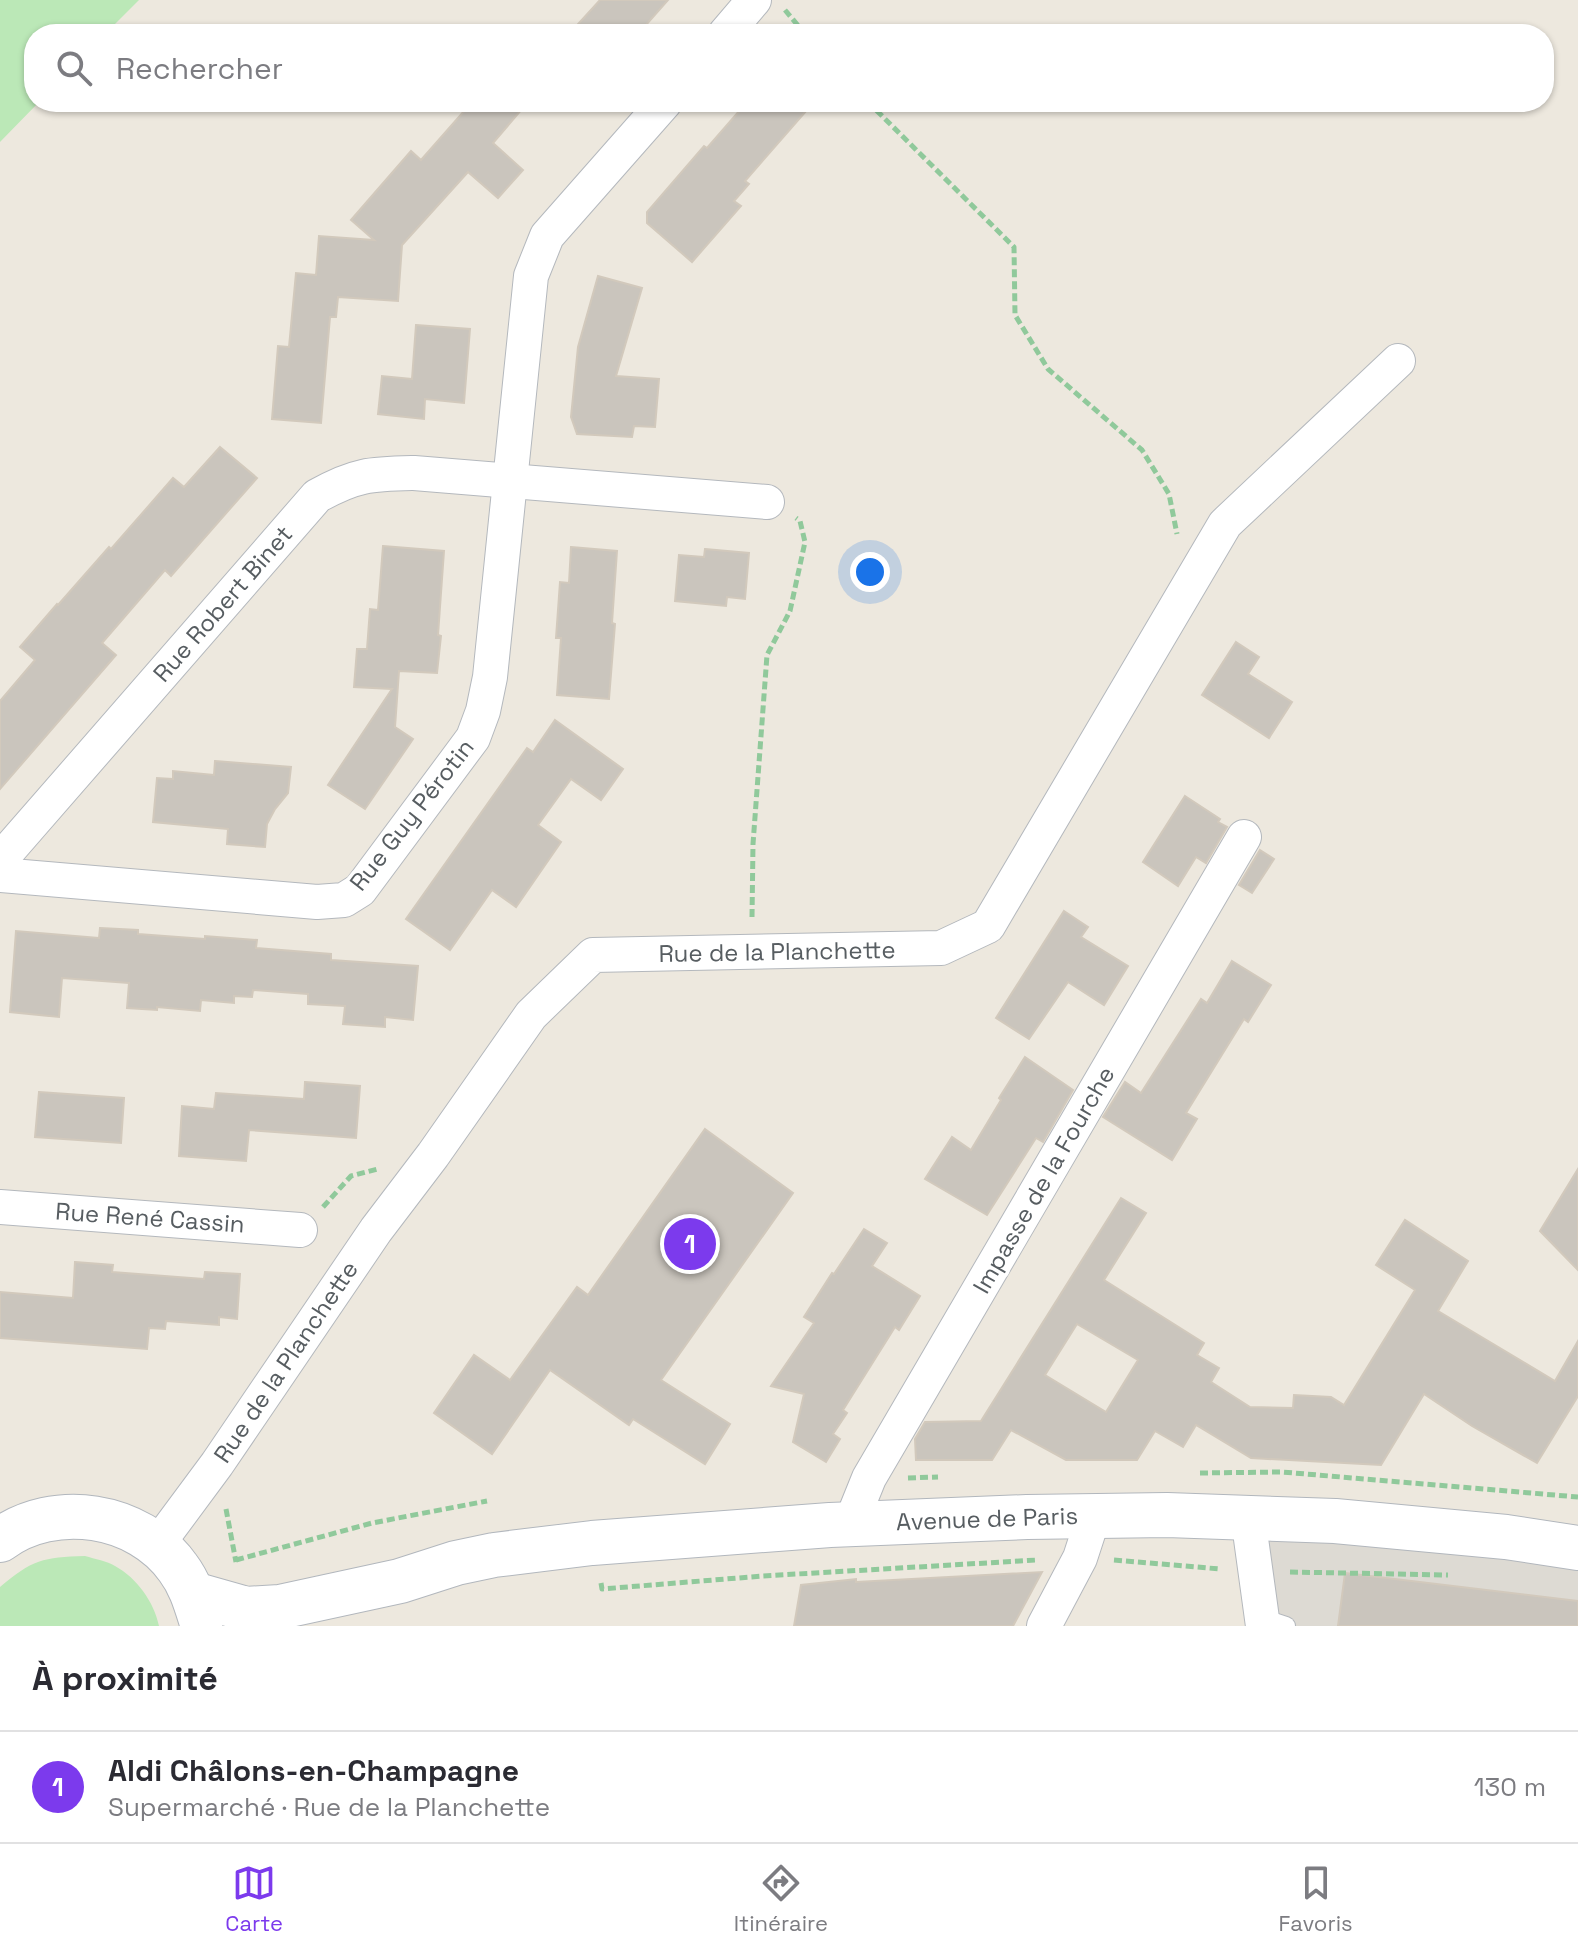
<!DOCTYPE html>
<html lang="fr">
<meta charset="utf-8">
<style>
body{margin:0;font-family:"Space Grotesk",sans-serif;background:#f2f2f3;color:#2b2b33}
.you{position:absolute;left:870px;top:572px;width:28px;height:28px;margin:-20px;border:6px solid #fff;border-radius:50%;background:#1a73e8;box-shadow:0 0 0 12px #1a73e833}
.badge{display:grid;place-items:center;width:52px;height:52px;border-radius:50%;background:#7c3aed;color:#fff;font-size:26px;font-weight:700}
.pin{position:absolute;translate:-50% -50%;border:4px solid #fff;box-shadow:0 2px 8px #0006}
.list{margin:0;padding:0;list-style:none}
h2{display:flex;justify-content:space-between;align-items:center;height:104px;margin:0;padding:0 32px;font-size:34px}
h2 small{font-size:26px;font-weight:400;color:#7c7c81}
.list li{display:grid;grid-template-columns:52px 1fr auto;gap:24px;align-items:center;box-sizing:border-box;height:112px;padding:0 32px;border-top:2px solid #e1e1e2}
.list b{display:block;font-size:30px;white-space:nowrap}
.list p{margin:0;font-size:26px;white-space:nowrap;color:#7c7c81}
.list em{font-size:26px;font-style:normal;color:#7c7c81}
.icon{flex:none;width:44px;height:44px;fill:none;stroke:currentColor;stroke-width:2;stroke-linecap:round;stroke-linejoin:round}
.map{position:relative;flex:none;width:1578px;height:1626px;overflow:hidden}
.search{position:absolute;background:#fff;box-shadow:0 2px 6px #0004;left:24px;right:24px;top:24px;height:88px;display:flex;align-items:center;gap:20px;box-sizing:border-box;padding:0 28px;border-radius:32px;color:#7c7c81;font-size:30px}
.sheet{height:216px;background:#fff}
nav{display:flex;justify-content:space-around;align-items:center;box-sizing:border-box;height:112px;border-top:2px solid #e1e1e2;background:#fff;font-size:22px;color:#7c7c81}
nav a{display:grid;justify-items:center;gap:4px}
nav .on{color:#7c3aed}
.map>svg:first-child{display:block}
.industrial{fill:#dddad3}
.green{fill:#bbe8b7}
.building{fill:#cac5bd;stroke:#d2c9bc;stroke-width:2;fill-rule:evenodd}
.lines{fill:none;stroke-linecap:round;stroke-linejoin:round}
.lane-casing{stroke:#b4b8bd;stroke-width:20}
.street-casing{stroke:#b4b8bd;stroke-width:36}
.secondary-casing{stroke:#b2b7bd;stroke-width:46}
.path{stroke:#90c99b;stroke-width:5;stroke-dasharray:8 4;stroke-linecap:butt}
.lane{stroke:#fff;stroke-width:18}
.street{stroke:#fff;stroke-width:34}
.secondary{stroke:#fff;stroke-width:44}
.labels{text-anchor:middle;stroke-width:7;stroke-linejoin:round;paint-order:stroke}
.street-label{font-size:24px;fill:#575d61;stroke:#fff}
</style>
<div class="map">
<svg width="1578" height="1626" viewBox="0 0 1578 1626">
<rect width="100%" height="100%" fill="#ede8de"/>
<!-- industrial -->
<path class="industrial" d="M 1241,1512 L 1578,1569 L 1578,1626 L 1264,1626 Z"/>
<!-- green -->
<g class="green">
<path d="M 0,0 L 139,0 L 105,34 L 34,34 L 34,102 L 39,102 L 0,142 Z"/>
<path d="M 85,1556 C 95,1559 107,1561 115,1566 C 137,1578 154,1602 159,1626 L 0,1626 L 0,1587 C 32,1560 43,1557 85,1556 Z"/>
</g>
<!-- building -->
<g class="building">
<path d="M 600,0 L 668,0 L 638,34 L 569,34 Z"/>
<path d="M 472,102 L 528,102 L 493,143 L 523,170 L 498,198 L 468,172 L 402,245 L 398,301 L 338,297 L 336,317 L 330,317 L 321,423 L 272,419 L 278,346 L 289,347 L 296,273 L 316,275 L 319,236 L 374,240 L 351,220 L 411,151 L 421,160 Z"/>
<path d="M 747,102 L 814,102 L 745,181 L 749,184 L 734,201 L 741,206 L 692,262 L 647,223 L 647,212 L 704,146 L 707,148 Z"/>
<path d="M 598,276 L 642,288 L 616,376 L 659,379 L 655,427 L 634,426 L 632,437 L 577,434 L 571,417 L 578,347 Z"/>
<path d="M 416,325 L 470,329 L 464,403 L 425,399 L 424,419 L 378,414 L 382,376 L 412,379 Z"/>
<path d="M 220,447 L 257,478 L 171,576 L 165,570 L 102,643 L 116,655 L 0,789 L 0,701 L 35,660 L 20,647 L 57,604 L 58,605 L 109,547 L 111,549 L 173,478 L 184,487 Z"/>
<path d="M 383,546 L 444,551 L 438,635 L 441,636 L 437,673 L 399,671 L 395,727 L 413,739 L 365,809 L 328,785 L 392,689 L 354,687 L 357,649 L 367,649 L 370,609 L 378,610 Z"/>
<path d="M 571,547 L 617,551 L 612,623 L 615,624 L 609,699 L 557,695 L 561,638 L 556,638 L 560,582 L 569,583 Z"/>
<path d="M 705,549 L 749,553 L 745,599 L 727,597 L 726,606 L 675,601 L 679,555 L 704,557 Z"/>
<path d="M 1236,642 L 1259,657 L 1248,674 L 1292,702 L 1269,738 L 1202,695 Z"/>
<path d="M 555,720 L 623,769 L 601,800 L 571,779 L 538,825 L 561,842 L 516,907 L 492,890 L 450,950 L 406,919 L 527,748 L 533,752 Z"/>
<path d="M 215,761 L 291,767 L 288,793 L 275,809 L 267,824 L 265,847 L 227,844 L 228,829 L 153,822 L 157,778 L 173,779 L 173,771 L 214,775 Z"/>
<path d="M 1185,796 L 1220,819 L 1218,822 L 1227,827 L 1206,863 L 1196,857 L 1178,886 L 1143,862 Z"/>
<path d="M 1260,850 L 1274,859 L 1252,893 L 1239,885 Z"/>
<path d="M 1064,911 L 1088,927 L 1081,937 L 1128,966 L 1104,1005 L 1068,982 L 1029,1039 L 996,1018 Z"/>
<path d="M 100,928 L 138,930 L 138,934 L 205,939 L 205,936 L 257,940 L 256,948 L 331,954 L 331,960 L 418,966 L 413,1020 L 385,1017 L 385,1027 L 343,1024 L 345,1006 L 308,1004 L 308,994 L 253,990 L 252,997 L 234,996 L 234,1003 L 201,1000 L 200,1011 L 157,1007 L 157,1010 L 127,1008 L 129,983 L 62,978 L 59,1017 L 10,1012 L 16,931 L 99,938 Z"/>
<path d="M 1232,961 L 1271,985 L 1248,1022 L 1244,1019 L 1186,1113 L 1197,1119 L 1172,1160 L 1103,1117 L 1125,1082 L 1141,1093 L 1201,999 L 1207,1003 Z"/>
<path d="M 1025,1057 L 1073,1090 L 1043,1142 L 1036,1138 L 987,1215 L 925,1179 L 952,1137 L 971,1150 L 1001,1100 L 999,1098 Z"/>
<path d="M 305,1082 L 360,1086 L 356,1138 L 249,1130 L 246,1161 L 179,1156 L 182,1106 L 214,1109 L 216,1093 L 304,1099 Z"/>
<path d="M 39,1092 L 124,1098 L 121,1143 L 35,1137 Z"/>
<path d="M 705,1129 L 793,1193 L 661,1380 L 730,1424 L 705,1464 L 633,1419 L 629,1425 L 550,1370 L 492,1454 L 434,1413 L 474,1355 L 510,1380 L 577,1287 L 588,1295 Z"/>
<path d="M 1578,1169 L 1578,1270 L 1540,1231 Z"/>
<path d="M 1121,1198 L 1146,1213 L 1104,1280 L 1204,1343 L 1197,1355 L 1219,1368 L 1211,1382 L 1250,1407 L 1293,1408 L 1294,1395 L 1331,1397 L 1344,1405 L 1415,1290 L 1376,1265 L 1405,1220 L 1468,1261 L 1438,1311 L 1555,1381 L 1578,1341 L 1578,1396 L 1537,1463 L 1472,1426 L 1424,1394 L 1381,1465 L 1251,1458 L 1196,1425 L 1183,1447 L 1155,1431 L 1137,1460 L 1066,1460 L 1011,1430 L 992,1460 L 916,1460 L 915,1439 L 925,1422 L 981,1421 ZM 1077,1324 L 1138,1360 L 1106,1412 L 1045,1375 Z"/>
<path d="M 864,1229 L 887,1243 L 872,1266 L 920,1296 L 899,1330 L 895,1327 L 843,1410 L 847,1413 L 833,1434 L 840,1439 L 826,1462 L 793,1442 L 804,1394 L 771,1386 L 814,1323 L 804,1317 L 832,1273 L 834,1274 Z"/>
<path d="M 75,1262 L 113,1265 L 112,1272 L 204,1279 L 205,1272 L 240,1274 L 237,1319 L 219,1317 L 219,1325 L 166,1321 L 165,1329 L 149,1328 L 147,1349 L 0,1338 L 0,1292 L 73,1298 Z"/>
<path d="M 1042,1572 L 1013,1626 L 794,1626 L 801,1585 L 856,1579 L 856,1582 Z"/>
<path d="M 1345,1573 L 1578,1601 L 1578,1626 L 1338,1626 Z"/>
</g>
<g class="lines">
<defs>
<path id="lane" d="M 1262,1618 L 1286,1626"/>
<g id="street">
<path d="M 725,34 L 754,0"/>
<path d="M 0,860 L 317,496 C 356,474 371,474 414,473 L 767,502"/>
<path d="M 0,875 L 317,902 L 344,900 L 360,890 L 473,738 L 483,711 L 490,677 L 531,276 L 547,236 L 665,102"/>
<path d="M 0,1207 L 300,1230"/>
<path d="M 1248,1517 L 1263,1626"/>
<path d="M 850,1525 L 869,1478 L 1244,837"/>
<path d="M 157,1545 L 217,1464 L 376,1230 L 433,1155 L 531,1015 L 593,955 L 941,948 L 988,926 L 1225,524 L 1398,361"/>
<path d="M 1044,1626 L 1080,1558 L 1094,1515"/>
</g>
<g id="secondary">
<path d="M 0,1540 C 54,1500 139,1513 178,1568 C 190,1584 195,1601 201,1620"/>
<path d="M 193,1594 L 246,1609 L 280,1607 L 400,1581 L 456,1563 L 494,1555 L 592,1543 L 830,1525 L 1027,1517 L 1167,1515 L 1335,1521 L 1506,1537 L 1578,1548"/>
</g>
</defs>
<!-- lane casing -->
<use href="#lane" class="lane-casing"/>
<!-- street casing -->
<use href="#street" class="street-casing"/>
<!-- secondary casing -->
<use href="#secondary" class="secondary-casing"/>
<!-- path -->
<g class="path">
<path d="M 785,10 L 805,34"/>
<path d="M 868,102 L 1014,247 L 1015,315 L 1048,369 L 1142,450 L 1169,494 L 1177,534"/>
<path d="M 752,917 L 753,844 L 767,655 L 790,611 L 805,542 L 800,521 L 796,518"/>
<path d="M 323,1207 L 351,1176 L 378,1169"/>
<path d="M 1200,1473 L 1282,1472 L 1578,1497"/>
<path d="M 908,1478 L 938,1477"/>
<path d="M 226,1509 L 236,1562"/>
<path d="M 236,1560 L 372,1523 L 487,1501"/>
<path d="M 1114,1560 L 1220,1569"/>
<path d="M 1290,1572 L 1448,1575"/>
<path d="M 601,1583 L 602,1589 L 763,1576 L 1037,1560"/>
</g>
<!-- lane -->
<use href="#lane" class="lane"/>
<!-- street -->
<use href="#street" class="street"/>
<!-- secondary -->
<use href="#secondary" class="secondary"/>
</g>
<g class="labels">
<!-- street labels -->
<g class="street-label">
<text transform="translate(223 604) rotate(-49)" y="8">Rue Robert Binet</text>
<text transform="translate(412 815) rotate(-52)" y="8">Rue Guy Pérotin</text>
<text transform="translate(777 952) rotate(-1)" y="8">Rue de la Planchette</text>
<text transform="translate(1044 1180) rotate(-60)" y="8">Impasse de la Fourche</text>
<text transform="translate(150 1218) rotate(4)" y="8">Rue René Cassin</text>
<text transform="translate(286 1362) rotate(-56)" y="8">Rue de la Planchette</text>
<text transform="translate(987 1519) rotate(-2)" y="8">Avenue de Paris</text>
</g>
</g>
</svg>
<div class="you"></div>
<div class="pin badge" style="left:690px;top:1244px">1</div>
<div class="search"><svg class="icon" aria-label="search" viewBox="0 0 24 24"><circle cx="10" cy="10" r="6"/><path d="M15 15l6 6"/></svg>Rechercher</div>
</div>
<section class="sheet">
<h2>À proximité<small></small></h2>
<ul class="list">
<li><span class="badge">1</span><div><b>Aldi Châlons-en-Champagne</b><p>Supermarché · Rue de la Planchette</p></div><em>130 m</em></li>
</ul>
</section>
<nav>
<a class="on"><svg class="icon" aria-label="map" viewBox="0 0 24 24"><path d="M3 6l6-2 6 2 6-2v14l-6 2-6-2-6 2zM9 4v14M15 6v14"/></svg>Carte</a>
<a><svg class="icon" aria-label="directions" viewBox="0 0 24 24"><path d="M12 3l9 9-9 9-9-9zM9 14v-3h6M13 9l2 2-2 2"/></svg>Itinéraire</a>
<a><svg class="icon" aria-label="saved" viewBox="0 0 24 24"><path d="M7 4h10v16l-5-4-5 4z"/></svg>Favoris</a>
</nav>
